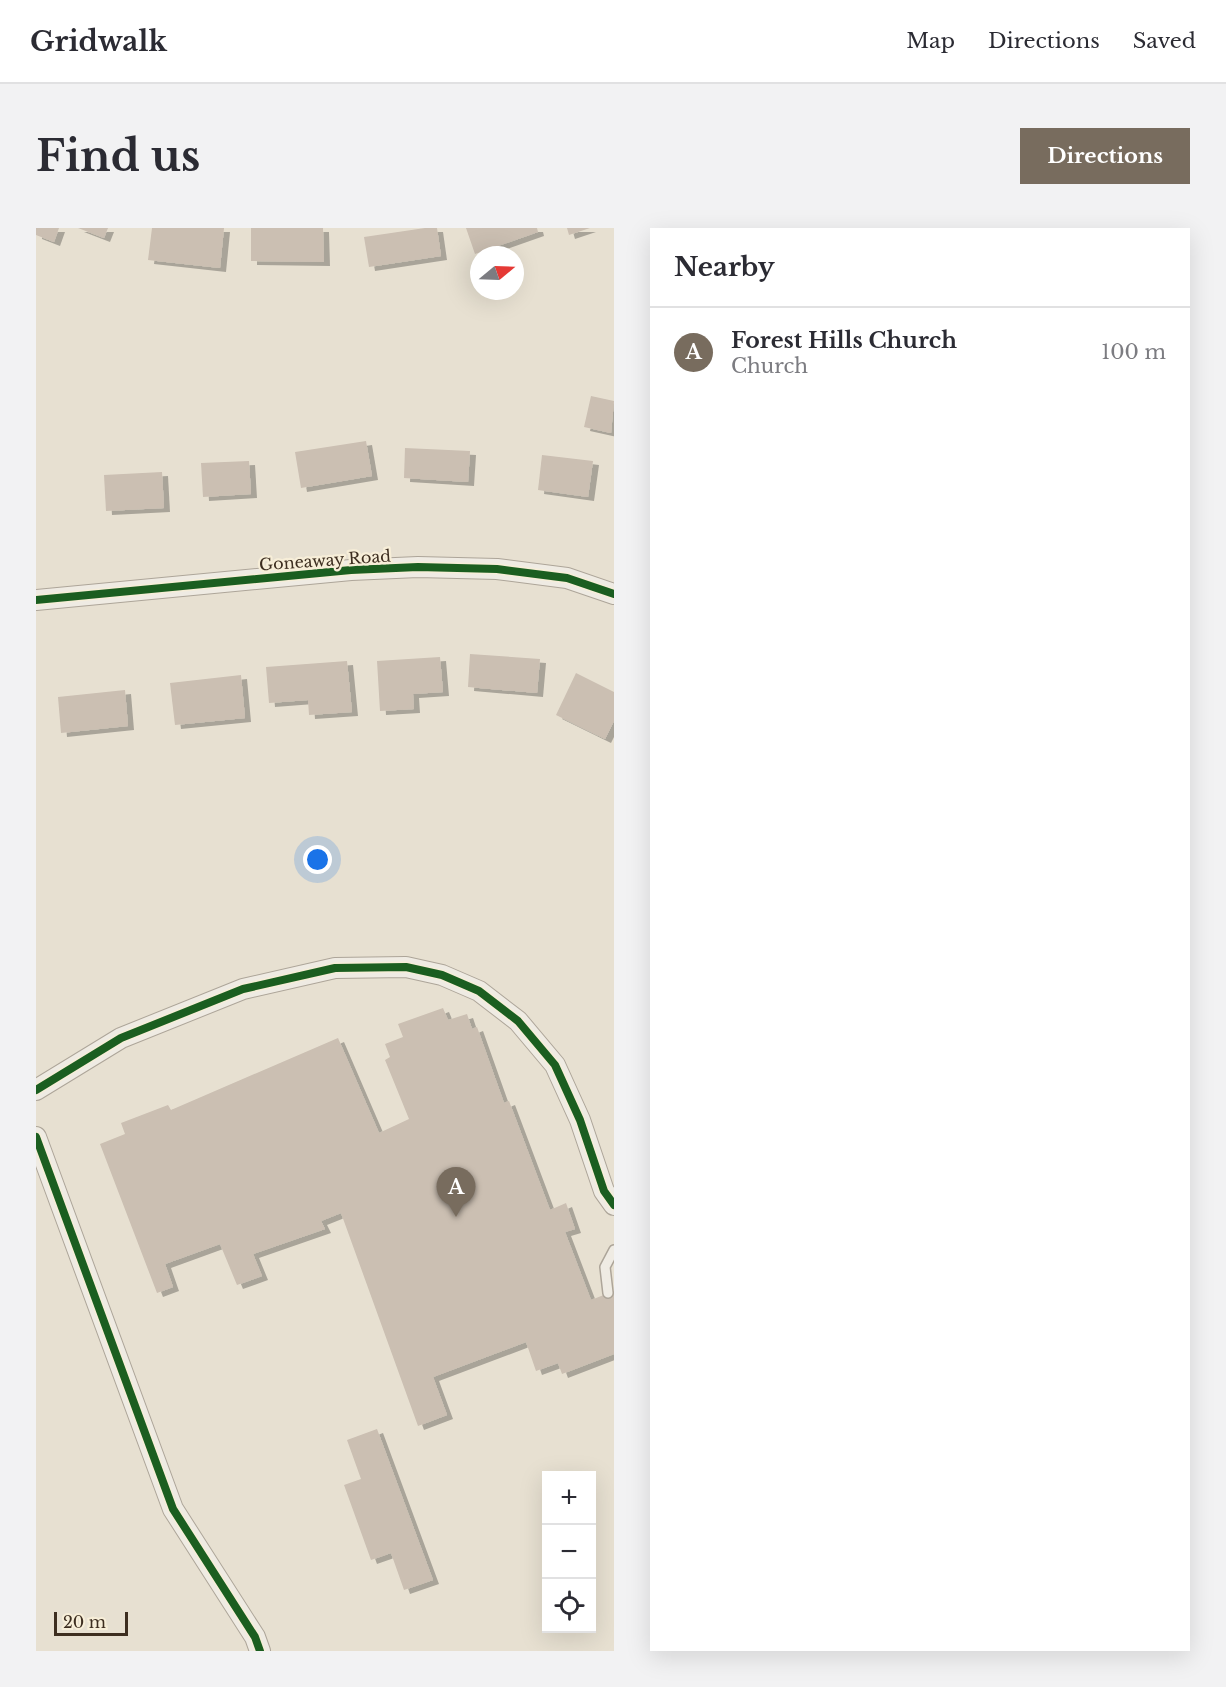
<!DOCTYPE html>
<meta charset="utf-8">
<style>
body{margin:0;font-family:"Libre Baskerville",serif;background:#f2f2f3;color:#2b2b33}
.controls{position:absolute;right:18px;bottom:18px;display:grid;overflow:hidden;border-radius:0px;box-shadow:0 6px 24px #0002}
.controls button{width:54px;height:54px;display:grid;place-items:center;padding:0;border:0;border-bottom:2px solid #e1e1e2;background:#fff;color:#2b2b33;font:30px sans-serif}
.compass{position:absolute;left:434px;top:18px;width:54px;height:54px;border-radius:50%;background:#fff;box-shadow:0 6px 24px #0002;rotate:71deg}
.scale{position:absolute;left:18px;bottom:15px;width:74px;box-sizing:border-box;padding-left:6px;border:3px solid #3d2e20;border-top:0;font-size:16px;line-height:21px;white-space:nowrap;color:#3d2e20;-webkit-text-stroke:4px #f7eed8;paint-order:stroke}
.you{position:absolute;left:282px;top:632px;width:21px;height:21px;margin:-15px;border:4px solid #fff;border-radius:50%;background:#1a73e8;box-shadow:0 0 0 9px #1a73e833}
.badge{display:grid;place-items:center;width:39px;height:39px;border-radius:50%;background:#786c5e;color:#fff;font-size:20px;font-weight:700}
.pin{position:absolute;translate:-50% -50px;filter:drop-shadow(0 2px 3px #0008)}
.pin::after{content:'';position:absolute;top:32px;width:21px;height:18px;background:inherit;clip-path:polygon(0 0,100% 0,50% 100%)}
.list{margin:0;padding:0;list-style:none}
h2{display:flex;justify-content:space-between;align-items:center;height:78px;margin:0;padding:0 24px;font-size:26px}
h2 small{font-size:20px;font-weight:400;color:#7c7c81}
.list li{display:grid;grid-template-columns:39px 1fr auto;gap:18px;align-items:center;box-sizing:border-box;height:90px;padding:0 24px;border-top:2px solid #e1e1e2}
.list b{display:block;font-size:22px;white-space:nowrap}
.list p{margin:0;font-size:20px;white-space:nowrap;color:#7c7c81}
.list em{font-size:20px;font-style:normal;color:#7c7c81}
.icon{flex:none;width:33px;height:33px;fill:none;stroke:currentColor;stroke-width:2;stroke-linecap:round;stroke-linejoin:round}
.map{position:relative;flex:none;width:578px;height:1423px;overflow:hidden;border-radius:0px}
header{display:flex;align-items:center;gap:36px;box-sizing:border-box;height:84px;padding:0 30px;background:#fff;border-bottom:2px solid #e1e1e2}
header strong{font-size:28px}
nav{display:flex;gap:33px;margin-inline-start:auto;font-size:21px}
.intro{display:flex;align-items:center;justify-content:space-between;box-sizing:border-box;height:144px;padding:0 36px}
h1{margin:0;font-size:42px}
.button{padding:15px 27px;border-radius:0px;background:#786c5e;color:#fff;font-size:21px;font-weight:700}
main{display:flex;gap:36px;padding:0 36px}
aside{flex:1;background:#fff;border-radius:0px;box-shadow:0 6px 24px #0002}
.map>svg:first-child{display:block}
.building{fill:#cbbfb2;filter:url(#shadow)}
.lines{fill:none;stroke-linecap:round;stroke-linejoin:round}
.lane-casing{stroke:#ada599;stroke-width:12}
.street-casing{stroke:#ada599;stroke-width:22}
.lane{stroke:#efebe3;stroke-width:9}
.street{stroke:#efebe3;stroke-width:20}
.cycleway-casing{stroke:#f7eed8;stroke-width:11}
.cycleway{stroke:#1b5e20;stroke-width:8}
.labels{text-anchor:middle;stroke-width:4.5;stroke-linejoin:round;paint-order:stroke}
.street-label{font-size:16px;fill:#3d2e20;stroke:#f7eed8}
</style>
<header>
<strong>Gridwalk</strong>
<nav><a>Map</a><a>Directions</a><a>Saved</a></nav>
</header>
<div class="intro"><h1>Find us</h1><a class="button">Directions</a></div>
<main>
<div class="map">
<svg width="578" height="1423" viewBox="0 0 578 1423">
<defs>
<filter id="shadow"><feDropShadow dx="6" dy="4" stdDeviation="0" flood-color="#0004"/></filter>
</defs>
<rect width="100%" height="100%" fill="#e7e0d1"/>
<!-- building -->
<g class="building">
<path d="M 0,0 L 23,0 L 18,14 L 0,7 Z"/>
<path d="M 42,0 L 72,0 L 68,10 Z"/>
<path d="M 116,0 L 188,0 L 184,40 L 112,32 Z"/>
<path d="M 215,0 L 287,0 L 288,34 L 215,33 Z"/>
<path d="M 389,0 L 401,0 L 405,28 L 333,39 L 328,9 Z"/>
<path d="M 430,0 L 501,0 L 502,4 L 439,26 Z"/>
<path d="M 531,0 L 554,0 L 533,7 Z"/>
<path d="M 555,168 L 578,173 L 575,205 L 548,199 Z"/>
<path d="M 330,213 L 336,248 L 265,260 L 259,224 Z"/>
<path d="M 369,220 L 434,223 L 432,254 L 368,250 Z"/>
<path d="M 506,227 L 557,233 L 552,269 L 502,262 Z"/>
<path d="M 213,233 L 215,266 L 167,269 L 165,235 Z"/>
<path d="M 126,244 L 128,280 L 70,283 L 68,247 Z"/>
<path d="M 434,426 L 504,431 L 501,465 L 432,459 Z"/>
<path d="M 404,429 L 407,464 L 377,466 L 378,481 L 344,483 L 341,433 Z"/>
<path d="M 311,433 L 316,484 L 273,487 L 272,472 L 233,475 L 230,439 Z"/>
<path d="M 540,445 L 578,464 L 578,493 L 569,511 L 520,487 Z"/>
<path d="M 205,447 L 209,490 L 139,497 L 134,455 Z"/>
<path d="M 89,462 L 92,498 L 25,505 L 22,469 Z"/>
<path d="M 407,780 L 412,792 L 431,786 L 436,801 L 441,799 L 468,875 L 473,873 L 514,982 L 530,975 L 539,1001 L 529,1004 L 555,1072 L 578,1063 L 578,1126 L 526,1146 L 522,1135 L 500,1143 L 490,1114 L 397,1149 L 411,1187 L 382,1198 L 305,985 L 285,993 L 289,1001 L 217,1026 L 226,1048 L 201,1057 L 184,1016 L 129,1036 L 137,1059 L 121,1065 L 64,916 L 89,906 L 85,895 L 132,877 L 135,882 L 302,810 L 343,905 L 373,891 L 349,832 L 354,829 L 349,816 L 367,809 L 362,796 Z"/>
<path d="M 341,1201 L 397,1352 L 368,1362 L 355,1325 L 335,1332 L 308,1257 L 325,1251 L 311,1212 Z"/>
</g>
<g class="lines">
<defs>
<path id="lane" d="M 572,1065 L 569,1039 L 578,1022"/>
<g id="street">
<path d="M 0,372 L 315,342 L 382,339 L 461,341 L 531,350 L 578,366"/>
<path d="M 0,862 L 85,810 L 207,761 L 299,740 L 370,739 L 406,747 L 443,763 L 482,793 L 519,837 L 544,892 L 568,963 L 578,977"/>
<path d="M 0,909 L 137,1281 L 219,1409 L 224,1423"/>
</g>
</defs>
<!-- lane casing -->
<use href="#lane" class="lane-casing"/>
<!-- street casing -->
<use href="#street" class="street-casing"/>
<!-- lane -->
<use href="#lane" class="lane"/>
<!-- street -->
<use href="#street" class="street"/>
<defs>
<g id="cycleway">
<path d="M 0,372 L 315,342 L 382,339 L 461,341 L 531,350 L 578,366"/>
<path d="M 0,862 L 85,810 L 207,761 L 299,740 L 370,739 L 406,747 L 443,763 L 482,793 L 519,837 L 544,892 L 568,963 L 578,977"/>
<path d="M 0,909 L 137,1281 L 219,1409 L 224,1423"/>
</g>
</defs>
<!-- cycleway casing -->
<use href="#cycleway" class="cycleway-casing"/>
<!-- cycleway -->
<use href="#cycleway" class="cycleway"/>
</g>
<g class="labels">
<!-- street labels -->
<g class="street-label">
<text transform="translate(289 332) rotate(-4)" y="6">Goneaway Road</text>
</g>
</g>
</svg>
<div class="controls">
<button>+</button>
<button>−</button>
<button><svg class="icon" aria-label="locate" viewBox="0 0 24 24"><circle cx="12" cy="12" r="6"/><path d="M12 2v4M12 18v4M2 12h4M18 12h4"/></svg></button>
</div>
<svg class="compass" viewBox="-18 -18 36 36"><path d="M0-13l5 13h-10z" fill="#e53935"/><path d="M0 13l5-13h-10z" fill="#7c7c81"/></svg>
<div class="scale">20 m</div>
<div class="you"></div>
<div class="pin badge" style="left:420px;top:989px">A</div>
</div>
<aside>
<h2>Nearby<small></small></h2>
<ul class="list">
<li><span class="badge">A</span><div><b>Forest Hills Church</b><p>Church</p></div><em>100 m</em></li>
</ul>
</aside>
</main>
